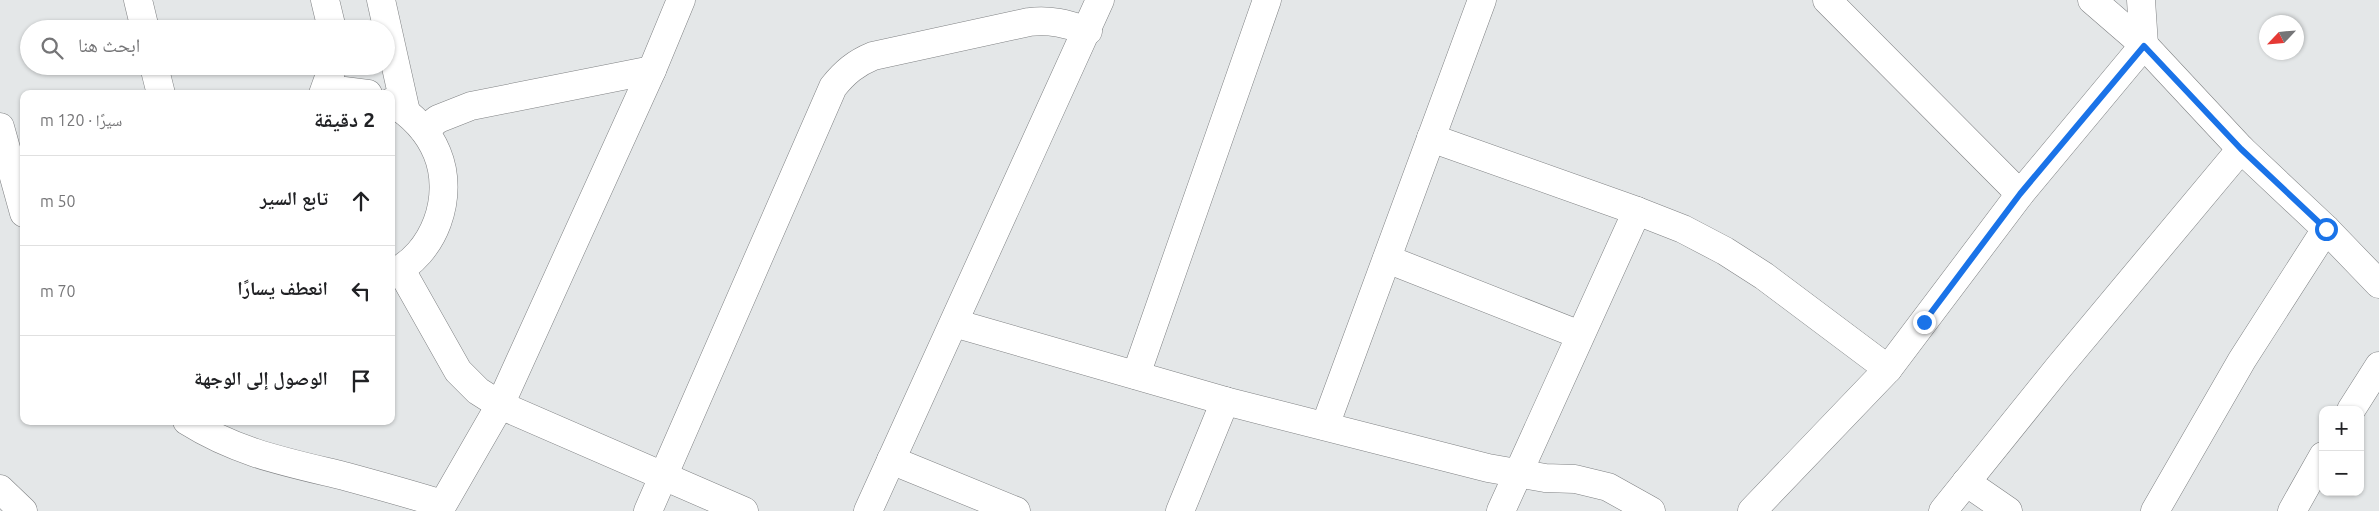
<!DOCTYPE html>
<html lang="ar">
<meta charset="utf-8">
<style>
body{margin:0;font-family:Ubuntu,"Noto Naskh Arabic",sans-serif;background:#f2f2f2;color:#202124;direction:rtl}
.controls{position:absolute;right:15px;bottom:15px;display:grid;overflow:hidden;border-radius:10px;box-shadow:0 1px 4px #0004}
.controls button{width:45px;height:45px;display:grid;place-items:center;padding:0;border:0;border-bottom:1px solid #e0e0e0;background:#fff;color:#202124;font:25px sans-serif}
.compass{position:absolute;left:2259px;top:15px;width:45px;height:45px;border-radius:50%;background:#fff;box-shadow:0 1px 4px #0004;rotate:244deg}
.stop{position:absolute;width:15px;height:15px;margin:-11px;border:4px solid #1a73e8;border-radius:50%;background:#fff}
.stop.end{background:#1a73e8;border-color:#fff;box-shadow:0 1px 5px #0008}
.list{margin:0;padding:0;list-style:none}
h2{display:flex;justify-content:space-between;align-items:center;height:65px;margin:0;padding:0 20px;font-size:21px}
h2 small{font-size:16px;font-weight:400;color:#757577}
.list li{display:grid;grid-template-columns:32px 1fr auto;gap:15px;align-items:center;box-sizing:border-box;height:90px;padding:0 20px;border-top:1px solid #e0e0e0}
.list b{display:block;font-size:19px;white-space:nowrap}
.list em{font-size:16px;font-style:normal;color:#757577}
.icon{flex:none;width:28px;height:28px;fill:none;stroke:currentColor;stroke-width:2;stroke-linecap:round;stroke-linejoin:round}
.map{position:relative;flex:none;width:2379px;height:511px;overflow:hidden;direction:ltr}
.search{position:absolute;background:#fff;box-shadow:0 1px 4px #0004;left:20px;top:20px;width:375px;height:55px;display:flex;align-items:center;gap:12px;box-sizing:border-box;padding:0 18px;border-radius:28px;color:#757577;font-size:19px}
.panel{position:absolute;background:#fff;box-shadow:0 1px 4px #0004;left:20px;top:90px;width:375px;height:335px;border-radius:10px;direction:rtl}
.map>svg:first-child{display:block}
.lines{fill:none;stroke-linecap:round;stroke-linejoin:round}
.minor-casing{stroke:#7f8183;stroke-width:29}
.minor{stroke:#fff;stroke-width:28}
.route{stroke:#1a73e8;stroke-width:6}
</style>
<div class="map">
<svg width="2379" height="511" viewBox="0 0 2379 511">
<rect width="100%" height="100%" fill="#e4e7e8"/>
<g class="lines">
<defs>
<g id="minor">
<path d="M 138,0 L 145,29"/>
<path d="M 325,0 L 332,29"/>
<path d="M 381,0 L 406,112"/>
<path d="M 1827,0 L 2020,194"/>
<path d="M 2092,0 L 2144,45 L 2241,149 L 2326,229 L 2379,284"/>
<path d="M 154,66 L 161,94"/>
<path d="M 323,94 L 333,66"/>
<path d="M 328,94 L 344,91 L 368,94"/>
<path d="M 391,102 C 411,114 428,131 437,153 C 455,196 435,254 391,274"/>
<path d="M 0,127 L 24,213"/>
<path d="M 424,130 L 438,119 L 471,106 L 652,70"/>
<path d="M 1431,138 L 1637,211 L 1683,229 L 1725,251 L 1764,276 L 1888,369"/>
<path d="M 1387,259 L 1580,335"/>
<path d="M 401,270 L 458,371 L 478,391 L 500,405 L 744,511"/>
<path d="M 954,323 L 1225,401 L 1488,468 L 1545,478 L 1575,479 L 1608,487 L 1651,511"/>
<path d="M 1136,375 L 1267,0"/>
<path d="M 2351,410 L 2379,366"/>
<path d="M 187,421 C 238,453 286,462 344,476 C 377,485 410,494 442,504"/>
<path d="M 1325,426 L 1482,0"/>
<path d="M 891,460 L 1016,511"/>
<path d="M 1966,482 L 2008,511"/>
<path d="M 0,489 L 23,511"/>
<path d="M 439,511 L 500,405 L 652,70 L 681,0"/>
<path d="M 648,511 L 833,87 C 845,72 856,63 873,56 L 1029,22 C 1050,19 1067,24 1088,31"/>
<path d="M 868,511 L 1100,0"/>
<path d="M 1180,511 L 1225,401"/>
<path d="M 1501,511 L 1637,211"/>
<path d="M 1752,511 L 1888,369 L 2020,194 L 2144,45 L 2141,0"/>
<path d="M 1943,511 L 2059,367 L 2241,149"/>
<path d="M 2155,511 L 2242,360 L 2326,229"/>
<path d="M 2292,511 L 2323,456"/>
</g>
</defs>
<!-- minor casing -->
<use href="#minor" class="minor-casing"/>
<!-- minor -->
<use href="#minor" class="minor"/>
</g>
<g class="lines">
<!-- route -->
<path class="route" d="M 1924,322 L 2020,194 L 2144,46 L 2241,149 L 2326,229"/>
</g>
</svg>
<div class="controls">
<button>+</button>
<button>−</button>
</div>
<svg class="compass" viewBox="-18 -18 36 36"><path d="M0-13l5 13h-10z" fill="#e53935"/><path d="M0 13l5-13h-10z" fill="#757577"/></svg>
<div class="stop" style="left:2326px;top:229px"></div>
<div class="stop end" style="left:1924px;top:322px"></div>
<div class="search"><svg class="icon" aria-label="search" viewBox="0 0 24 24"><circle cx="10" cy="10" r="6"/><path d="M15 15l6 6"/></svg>ابحث هنا</div>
<section class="panel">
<h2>2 دقيقة<small>سيرًا · 120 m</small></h2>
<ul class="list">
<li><svg class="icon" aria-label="ahead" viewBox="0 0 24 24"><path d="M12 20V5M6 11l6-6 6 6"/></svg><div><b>تابع السير</b></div><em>50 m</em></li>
<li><svg class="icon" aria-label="left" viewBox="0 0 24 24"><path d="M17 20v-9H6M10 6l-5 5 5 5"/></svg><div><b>انعطف يسارًا</b></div><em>70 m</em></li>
<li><svg class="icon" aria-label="arrive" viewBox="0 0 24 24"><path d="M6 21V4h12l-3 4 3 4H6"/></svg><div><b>الوصول إلى الوجهة</b></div></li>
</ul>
</section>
</div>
